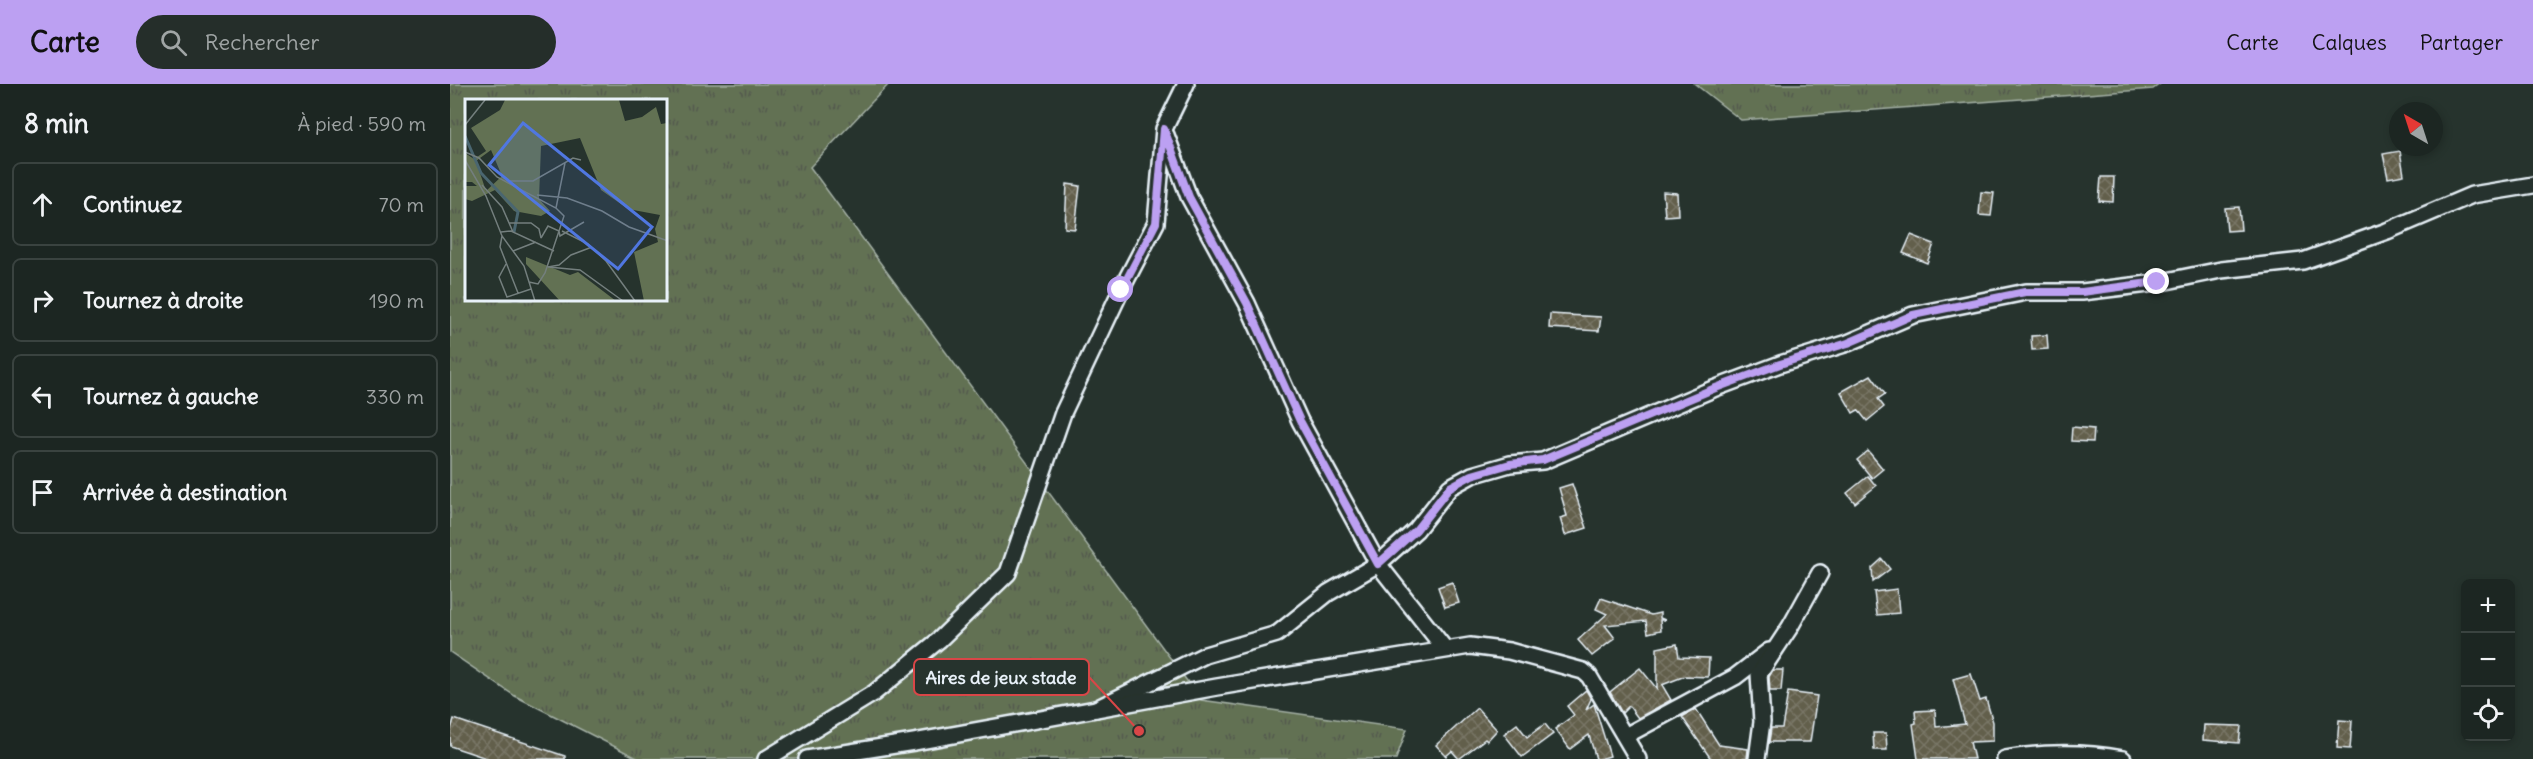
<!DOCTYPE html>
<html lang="fr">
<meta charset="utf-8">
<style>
body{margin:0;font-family:Delius,sans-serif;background:#252e2a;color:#f1f3f6}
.controls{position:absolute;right:18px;bottom:18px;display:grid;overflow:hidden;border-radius:9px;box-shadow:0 3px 9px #0003}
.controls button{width:54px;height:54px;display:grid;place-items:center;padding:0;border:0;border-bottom:2px solid #3a4340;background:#1c2622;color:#f1f3f6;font:30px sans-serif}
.compass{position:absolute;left:1939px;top:18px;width:54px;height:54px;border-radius:50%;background:#1c2622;box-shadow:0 3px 9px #0003;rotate:321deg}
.stop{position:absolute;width:18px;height:18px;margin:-14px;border:4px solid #bca0f2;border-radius:50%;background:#fff}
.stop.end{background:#bca0f2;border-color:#fff;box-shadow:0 2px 6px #0008}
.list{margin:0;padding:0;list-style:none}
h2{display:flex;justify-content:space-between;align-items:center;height:78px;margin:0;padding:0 24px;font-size:26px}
h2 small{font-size:20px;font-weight:400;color:#a0a5a5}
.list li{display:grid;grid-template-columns:39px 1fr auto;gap:18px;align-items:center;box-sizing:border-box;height:84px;margin:0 12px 12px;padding:0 12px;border:2px solid #3a4340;border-radius:9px}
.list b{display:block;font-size:22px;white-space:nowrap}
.list em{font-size:20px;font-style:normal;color:#a0a5a5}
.icon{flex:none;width:33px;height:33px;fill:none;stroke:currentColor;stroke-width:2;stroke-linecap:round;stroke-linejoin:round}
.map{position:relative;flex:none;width:2083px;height:675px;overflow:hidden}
header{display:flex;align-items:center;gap:36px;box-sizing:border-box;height:84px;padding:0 30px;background:#bca0f2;color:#111}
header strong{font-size:28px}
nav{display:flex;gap:33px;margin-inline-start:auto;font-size:21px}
.search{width:420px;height:54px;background:#252e2a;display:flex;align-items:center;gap:15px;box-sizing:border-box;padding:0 21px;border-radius:33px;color:#a0a5a5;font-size:22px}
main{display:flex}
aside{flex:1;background:#1c2622}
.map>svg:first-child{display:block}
.grass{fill:url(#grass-tufts);stroke:#a5b1a6;stroke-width:1.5;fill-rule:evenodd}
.building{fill:url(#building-cross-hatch);stroke:#e8f1f8;stroke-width:1.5}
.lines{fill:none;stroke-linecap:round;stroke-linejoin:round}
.minor-casing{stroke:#e8f1f8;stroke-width:20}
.minor{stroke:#26332d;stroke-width:15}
.route{stroke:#bca0f2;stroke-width:8}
.inset-river{fill:none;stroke:#4a6670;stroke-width:3}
.inset-road{fill:none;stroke:#747f7e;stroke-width:1.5}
.view{fill:#5077e0;fill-opacity:0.15;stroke:#5077e0;stroke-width:3}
.inset-edge{fill:none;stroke:#e8f1f8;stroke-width:3}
.leader{fill:none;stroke:#d94647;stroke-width:2}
.callout-dot{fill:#d94647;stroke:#26332d;stroke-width:2}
.callout{fill:#26332d;stroke:#d94647;stroke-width:2}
.callout-label{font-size:18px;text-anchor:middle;font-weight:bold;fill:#e8f1f8}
</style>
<header>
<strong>Carte</strong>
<div class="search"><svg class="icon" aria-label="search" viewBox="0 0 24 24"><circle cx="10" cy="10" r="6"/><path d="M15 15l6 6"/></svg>Rechercher</div>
<nav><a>Carte</a><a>Calques</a><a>Partager</a></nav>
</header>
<main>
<aside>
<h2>8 min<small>À pied · 590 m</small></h2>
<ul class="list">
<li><svg class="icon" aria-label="ahead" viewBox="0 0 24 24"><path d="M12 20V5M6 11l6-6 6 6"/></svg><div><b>Continuez</b></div><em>70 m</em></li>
<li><svg class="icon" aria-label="right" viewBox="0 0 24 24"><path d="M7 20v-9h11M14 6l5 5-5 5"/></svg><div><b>Tournez à droite</b></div><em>190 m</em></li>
<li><svg class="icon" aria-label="left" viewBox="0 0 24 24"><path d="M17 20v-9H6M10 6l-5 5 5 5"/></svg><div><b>Tournez à gauche</b></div><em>330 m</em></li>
<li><svg class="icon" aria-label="arrive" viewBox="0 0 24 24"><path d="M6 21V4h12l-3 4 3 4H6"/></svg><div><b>Arrivée à destination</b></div></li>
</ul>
</aside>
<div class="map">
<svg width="2083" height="675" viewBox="0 0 2083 675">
<defs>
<pattern id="grass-tufts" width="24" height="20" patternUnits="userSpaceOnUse" patternTransform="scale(1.5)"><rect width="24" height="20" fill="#627153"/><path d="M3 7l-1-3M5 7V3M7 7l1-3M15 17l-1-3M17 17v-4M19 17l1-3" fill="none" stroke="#535a4e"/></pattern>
<pattern id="building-cross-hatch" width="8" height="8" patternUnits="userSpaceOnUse" patternTransform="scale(1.5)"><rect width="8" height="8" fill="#625e4b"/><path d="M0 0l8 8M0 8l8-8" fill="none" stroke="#787666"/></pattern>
</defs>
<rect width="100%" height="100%" fill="#26332d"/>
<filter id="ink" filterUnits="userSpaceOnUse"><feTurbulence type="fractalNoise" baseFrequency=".0167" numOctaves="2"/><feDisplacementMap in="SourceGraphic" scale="12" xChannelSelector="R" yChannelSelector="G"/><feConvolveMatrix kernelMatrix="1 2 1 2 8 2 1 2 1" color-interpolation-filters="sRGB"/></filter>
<g filter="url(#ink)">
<!-- grass -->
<g class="grass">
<path d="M 0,0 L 439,0 L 360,83 L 751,616 L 957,645 L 946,675 L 189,675 L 65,612 L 0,568 ZM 16,16 L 216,16 L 216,216 L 16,216 Z"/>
<path d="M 1245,0 L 1710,0 L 1703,5 L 1291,36 Z"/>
</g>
<!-- building -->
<g class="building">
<path d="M 1950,67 L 1954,91 L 1938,94 L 1933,70 Z"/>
<path d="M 1651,93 L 1664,93 L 1663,118 L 1649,117 Z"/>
<path d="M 617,100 L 630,102 L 625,145 L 615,144 Z"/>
<path d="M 1213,108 L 1227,109 L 1228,131 L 1215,132 Z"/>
<path d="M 1531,108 L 1544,109 L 1541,132 L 1529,131 Z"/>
<path d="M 1789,123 L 1791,146 L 1777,147 L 1775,124 Z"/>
<path d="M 1461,151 L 1484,160 L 1477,179 L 1453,169 Z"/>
<path d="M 1100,230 L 1151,233 L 1149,247 L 1099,244 Z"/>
<path d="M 1597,251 L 1598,265 L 1582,266 L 1581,252 Z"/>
<path d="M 1421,291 L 1435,310 L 1428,315 L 1434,323 L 1417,337 L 1408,326 L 1403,329 L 1391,308 Z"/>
<path d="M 1622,343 L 1644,345 L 1643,358 L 1621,357 Z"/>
<path d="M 1418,367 L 1433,385 L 1422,394 L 1407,376 Z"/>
<path d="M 1418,392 L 1426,402 L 1405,419 L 1397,409 Z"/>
<path d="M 1122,400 L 1137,444 L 1115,451 L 1110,434 L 1117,432 L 1109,404 Z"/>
<path d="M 1432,475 L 1440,485 L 1423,498 L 1422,484 Z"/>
<path d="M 1002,498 L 1009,519 L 995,523 L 988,503 Z"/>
<path d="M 1447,505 L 1449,529 L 1427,531 L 1424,508 Z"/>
<path d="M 1151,514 L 1201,531 L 1210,529 L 1210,534 L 1215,536 L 1210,536 L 1211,546 L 1198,549 L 1196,537 L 1155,541 L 1165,554 L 1142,572 L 1128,556 L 1157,530 L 1146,525 Z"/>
<path d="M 1227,560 L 1229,573 L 1259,574 L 1258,593 L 1235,592 L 1212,601 L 1221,616 L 1188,634 L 1179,622 L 1172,629 L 1160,608 L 1190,584 L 1207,605 L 1207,564 Z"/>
<path d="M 1323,586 L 1333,586 L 1331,607 L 1320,607 L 1319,593 Z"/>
<path d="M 1521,590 L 1530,617 L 1536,615 L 1543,638 L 1543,657 L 1520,658 L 1524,675 L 1468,675 L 1463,640 L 1466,639 L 1465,627 L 1485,626 L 1486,643 L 1515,640 L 1503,595 Z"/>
<path d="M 1136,606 L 1141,615 L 1136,626 L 1144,620 L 1160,672 L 1150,675 L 1146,675 L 1139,651 L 1120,665 L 1105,645 L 1124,631 L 1117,622 Z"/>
<path d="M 1338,608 L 1367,612 L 1360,658 L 1319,658 L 1321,644 L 1332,644 Z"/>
<path d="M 1027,624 L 1047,646 L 1037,657 L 1035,655 L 1009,675 L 1002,667 L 996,672 L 986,661 Z"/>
<path d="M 1246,625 L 1269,661 L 1298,665 L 1297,675 L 1261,675 L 1232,633 Z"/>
<path d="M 4,635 L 115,672 L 115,675 L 39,675 L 0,662 L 0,649 Z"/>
<path d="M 1889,636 L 1902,637 L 1900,665 L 1887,664 Z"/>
<path d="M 1067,640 L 1077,653 L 1095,640 L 1103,650 L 1072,673 L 1054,650 Z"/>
<path d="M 1754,641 L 1791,642 L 1789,659 L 1753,656 Z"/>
<path d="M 1423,649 L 1436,649 L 1437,666 L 1424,666 Z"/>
</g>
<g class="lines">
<defs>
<g id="minor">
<path d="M 716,51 L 739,113 L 797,219 L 850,337 L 928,480 L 995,565"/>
<path d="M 646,625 L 755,571 L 827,550 L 878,509 L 928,480 L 966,446 L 1000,403 L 1022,391 L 1060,380 L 1093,377 L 1263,305 L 1330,280 L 1398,259 L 1463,231 L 1576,208 L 1632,208 L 1707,199 L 1771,186 L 1853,177 L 1937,147 L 2022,111 L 2083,101"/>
<path d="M 1175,652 L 1285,593 L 1319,567"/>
<path d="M 316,675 L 424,609 L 489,556 L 558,489 L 613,329 L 671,206 L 706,139 L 714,45 L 736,0"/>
<path d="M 357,675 L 464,658 L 767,603 L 1020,562 L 1059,567 L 1133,587 L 1139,592 L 1188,675"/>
<path d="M 1307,675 L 1312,638 L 1309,590 L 1340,543 L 1370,489"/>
<path d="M 1555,675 C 1594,668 1634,668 1673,675"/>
</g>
</defs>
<!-- minor casing -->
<use href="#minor" class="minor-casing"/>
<!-- minor -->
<use href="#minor" class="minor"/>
</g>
</g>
<g class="lines" filter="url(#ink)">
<!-- route -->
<path class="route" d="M 671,206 L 706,139 L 714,45 L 739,113 L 797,219 L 850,337 L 928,480 L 966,446 L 1000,403 L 1022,391 L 1060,380 L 1093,376 L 1263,305 L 1330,280 L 1398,259 L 1463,231 L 1575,208 L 1632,208 L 1707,198"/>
</g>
<!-- overview -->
<g transform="translate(15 15)">
<rect width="202" height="202" fill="#26332d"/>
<path d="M 40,1 L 154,1 L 160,22 L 177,18 L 191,8 L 196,25 L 202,24 L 202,202 L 179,202 L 169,153 L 193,143 L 190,130 L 195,116 L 163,110 L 136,91 L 115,39 L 76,47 L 74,100 L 85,112 L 76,117 L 49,112 L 30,91 L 7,102 L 0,100 L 0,87 L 12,87 L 7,83 L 0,83 L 0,54 L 9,60 L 21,52 L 6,29 L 35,11 ZM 26,51 L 37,77 L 21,92 L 11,62 ZM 61,158 L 105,176 L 113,173 L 151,202 L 95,202 L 61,165 Z" fill="#627153" fill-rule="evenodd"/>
<path class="inset-river" d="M 0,37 L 16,74 L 53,113 L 49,133"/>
<path class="inset-road" d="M 0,26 L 20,1M 0,53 L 14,59 L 32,78 L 91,109 L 99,117 L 80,174 L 73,185 L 64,183M 0,61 L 21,97 L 37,137 L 59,167 L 70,202M 44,82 L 68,82 L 108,59 L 116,61M 17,86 L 37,108 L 48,133M 72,96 L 102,99 L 137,112 L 164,128 L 203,142M 91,109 L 100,64M 44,124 L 66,124 L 74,130 L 76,139M 97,132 L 123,145 L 141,162 L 170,202M 36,133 L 46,132 L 89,152M 37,137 L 35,148 L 53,194M 76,139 L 83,127 L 94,132 L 95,137 L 119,123M 127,148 L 106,156 L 94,166 L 83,168 L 115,171 L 158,202M 48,152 L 71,143M 41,165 L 34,178 L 42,198 L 66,190"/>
<path class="view" d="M 58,24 L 187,128 L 153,170 L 24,66 Z"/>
<rect width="202" height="202" class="inset-edge"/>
</g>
<!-- callouts -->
<path class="leader" d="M689 647L639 593"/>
<circle class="callout-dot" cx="689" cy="647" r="6"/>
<rect class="callout" x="464" y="575" width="175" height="36" rx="6"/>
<g class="callout-label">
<text x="551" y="600">Aires de jeux stade</text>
</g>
</svg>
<div class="controls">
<button>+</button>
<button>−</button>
<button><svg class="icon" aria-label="locate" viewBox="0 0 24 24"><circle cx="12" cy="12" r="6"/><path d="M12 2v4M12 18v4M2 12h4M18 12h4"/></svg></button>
</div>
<svg class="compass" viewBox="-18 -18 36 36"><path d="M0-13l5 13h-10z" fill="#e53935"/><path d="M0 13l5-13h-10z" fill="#a0a5a5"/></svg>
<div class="stop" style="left:671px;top:206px"></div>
<div class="stop end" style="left:1707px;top:198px"></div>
</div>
</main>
